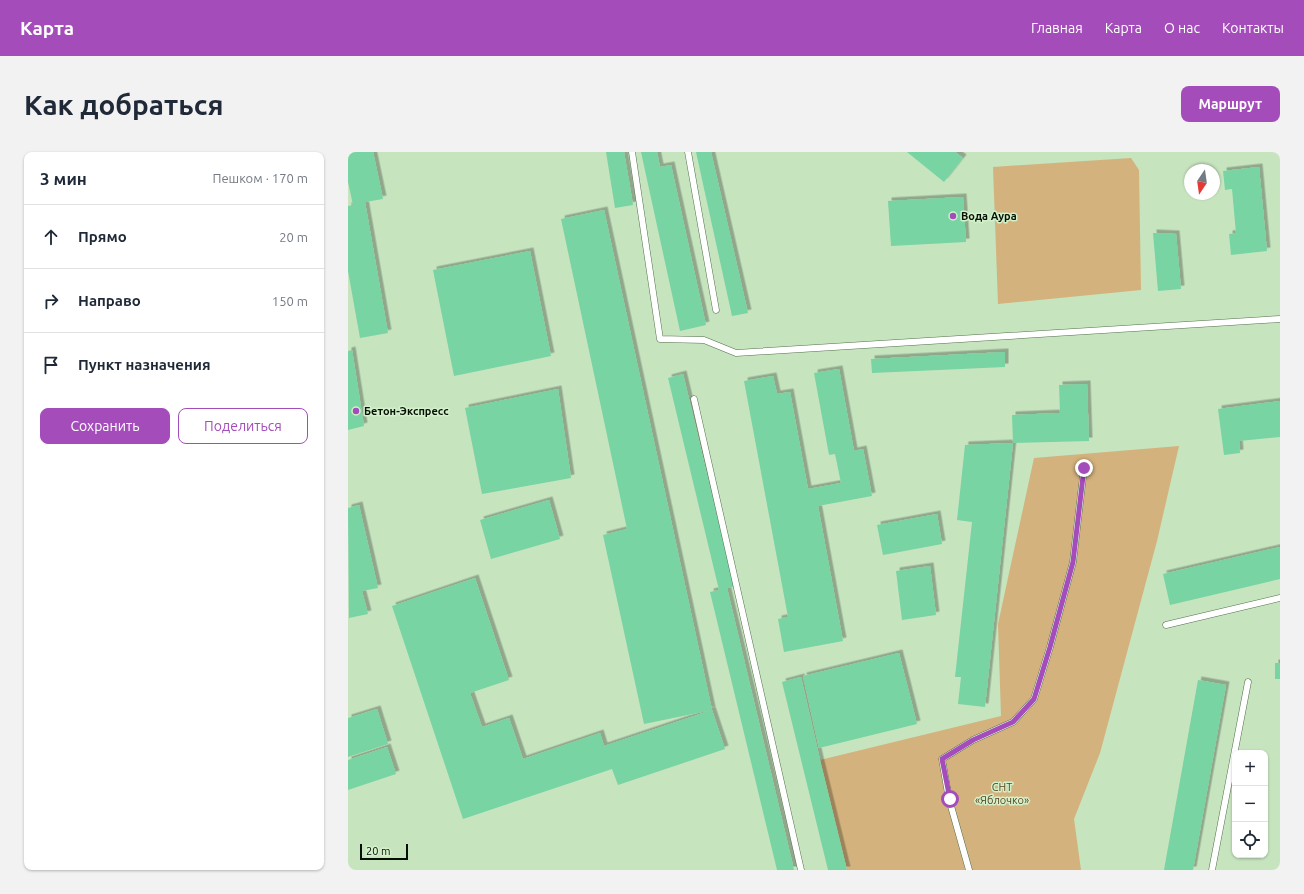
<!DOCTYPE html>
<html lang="ru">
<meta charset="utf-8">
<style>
body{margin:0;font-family:Ubuntu,sans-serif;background:#f2f2f3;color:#1f2937}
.controls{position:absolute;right:12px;bottom:12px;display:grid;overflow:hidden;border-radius:8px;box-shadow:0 1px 3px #0004}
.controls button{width:36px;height:36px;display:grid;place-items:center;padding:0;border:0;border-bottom:1px solid #e0e1e3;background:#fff;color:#1f2937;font:20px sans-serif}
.compass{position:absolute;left:836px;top:12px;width:36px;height:36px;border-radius:50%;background:#fff;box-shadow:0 1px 3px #0004;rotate:193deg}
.scale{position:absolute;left:12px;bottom:10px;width:48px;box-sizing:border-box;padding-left:4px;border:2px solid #060f04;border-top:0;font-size:11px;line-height:14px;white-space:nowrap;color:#060f04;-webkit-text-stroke:3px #d3f1ca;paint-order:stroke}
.stop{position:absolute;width:12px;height:12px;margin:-9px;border:3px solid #a44dba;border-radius:50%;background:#fff}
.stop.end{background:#a44dba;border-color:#fff;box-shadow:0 1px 4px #0008}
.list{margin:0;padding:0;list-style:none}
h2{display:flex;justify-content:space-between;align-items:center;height:52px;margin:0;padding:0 16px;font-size:17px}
h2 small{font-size:13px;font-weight:400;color:#747a83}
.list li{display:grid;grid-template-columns:26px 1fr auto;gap:12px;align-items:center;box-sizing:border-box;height:64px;padding:0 16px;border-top:1px solid #e0e1e3}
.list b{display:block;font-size:15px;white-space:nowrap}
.list em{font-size:13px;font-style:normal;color:#747a83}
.actions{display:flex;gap:8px;padding:12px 16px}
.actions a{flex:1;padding:9px 0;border:1px solid #a44dba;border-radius:8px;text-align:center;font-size:14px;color:#a44dba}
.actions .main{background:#a44dba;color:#fff}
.icon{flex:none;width:22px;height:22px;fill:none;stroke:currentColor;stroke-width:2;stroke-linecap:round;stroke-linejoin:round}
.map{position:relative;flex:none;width:932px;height:718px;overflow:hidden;border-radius:8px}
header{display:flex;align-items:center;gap:24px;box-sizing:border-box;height:56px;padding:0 20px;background:#a44dba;color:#fff}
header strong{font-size:19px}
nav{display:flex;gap:22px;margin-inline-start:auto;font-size:14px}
.intro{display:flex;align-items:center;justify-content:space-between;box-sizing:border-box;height:96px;padding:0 24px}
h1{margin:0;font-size:28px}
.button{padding:10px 18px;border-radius:8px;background:#a44dba;color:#fff;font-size:14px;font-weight:700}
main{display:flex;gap:24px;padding:0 24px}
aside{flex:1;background:#fff;border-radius:8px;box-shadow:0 1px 3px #0004}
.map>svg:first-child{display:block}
.green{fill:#d3b27d}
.building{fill:#78d4a3;filter:url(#shadow)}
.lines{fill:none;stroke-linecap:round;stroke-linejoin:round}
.lane-casing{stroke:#546f4d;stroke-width:7}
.lane{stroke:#fff;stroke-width:6}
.route{stroke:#a44dba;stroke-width:5}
.poi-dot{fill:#a44dba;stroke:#d3f1ca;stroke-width:1.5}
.labels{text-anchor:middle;stroke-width:3;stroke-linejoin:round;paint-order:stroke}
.poi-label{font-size:11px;font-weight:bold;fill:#060f04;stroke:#d3f1ca;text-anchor:start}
.park-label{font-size:11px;fill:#574320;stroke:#d3f1ca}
</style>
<header>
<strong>Карта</strong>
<nav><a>Главная</a><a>Карта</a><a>О нас</a><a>Контакты</a></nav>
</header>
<div class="intro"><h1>Как добраться</h1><a class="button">Маршрут</a></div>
<main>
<aside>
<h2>3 мин<small>Пешком · 170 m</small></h2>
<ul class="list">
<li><svg class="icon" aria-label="ahead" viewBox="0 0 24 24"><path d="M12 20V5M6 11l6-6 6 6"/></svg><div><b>Прямо</b></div><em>20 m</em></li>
<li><svg class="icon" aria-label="right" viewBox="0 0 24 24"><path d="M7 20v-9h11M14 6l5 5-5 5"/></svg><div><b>Направо</b></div><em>150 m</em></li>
<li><svg class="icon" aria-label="arrive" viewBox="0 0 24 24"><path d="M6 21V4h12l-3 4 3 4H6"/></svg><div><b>Пункт назначения</b></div></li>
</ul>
<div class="actions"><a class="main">Сохранить</a><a>Поделиться</a></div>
</aside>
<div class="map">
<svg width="932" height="718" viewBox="0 0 932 718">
<defs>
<filter id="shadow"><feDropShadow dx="3.5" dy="-3.5" stdDeviation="0" flood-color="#0004"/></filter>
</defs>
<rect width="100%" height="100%" fill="#c6e4be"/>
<!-- green -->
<g class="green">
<path d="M 783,6 L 791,18 L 793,138 L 650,152 L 645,15 Z"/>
<path d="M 831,294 L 809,389 L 752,601 L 726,667 L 733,718 L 499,718 L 472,608 L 653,564 L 650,472 L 686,306 Z"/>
</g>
<!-- building -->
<g class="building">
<path d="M 0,0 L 25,0 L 35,47 L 17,50 L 40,181 L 12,186 L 0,119 L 0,54 L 5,53 L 0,30 Z"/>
<path d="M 258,0 L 276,0 L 285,53 L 267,56 Z"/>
<path d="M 293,0 L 309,0 L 312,15 L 323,13 L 358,173 L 332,179 Z"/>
<path d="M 348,0 L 363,0 L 400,161 L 384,164 Z"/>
<path d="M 559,0 L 607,0 L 615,6 L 596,30 Z"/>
<path d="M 911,15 L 919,99 L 883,103 L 881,82 L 888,81 L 884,37 L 877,38 L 875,19 Z"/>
<path d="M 615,45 L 618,90 L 543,94 L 540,49 Z"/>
<path d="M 256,58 L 364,558 L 296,572 L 255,383 L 279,377 L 213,67 Z"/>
<path d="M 805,81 L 828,82 L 833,137 L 810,139 Z"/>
<path d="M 182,99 L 203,204 L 106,224 L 85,118 Z"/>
<path d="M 4,198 L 16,274 L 0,278 L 0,199 Z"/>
<path d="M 657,200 L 657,215 L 524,221 L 523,207 Z"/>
<path d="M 491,217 L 506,299 L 515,297 L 524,344 L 470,354 L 495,489 L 436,500 L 430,467 L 440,465 L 396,229 L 425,224 L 429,242 L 442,240 L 460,337 L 493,331 L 487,302 L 481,303 L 466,221 Z"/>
<path d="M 335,222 L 386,435 L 379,436 L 446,718 L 429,718 L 362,440 L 371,438 L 320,226 Z"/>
<path d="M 739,232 L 741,289 L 665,291 L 664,263 L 712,261 L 711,233 Z"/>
<path d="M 210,237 L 223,326 L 134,342 L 117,256 Z"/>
<path d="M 932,249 L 932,285 L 891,289 L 892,301 L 876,303 L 870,257 Z"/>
<path d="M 665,291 L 637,555 L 610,552 L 613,525 L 607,525 L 624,370 L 609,368 L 617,293 Z"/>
<path d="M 201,348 L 212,387 L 143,407 L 132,368 Z"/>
<path d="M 11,353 L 30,436 L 14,439 L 20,462 L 1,466 L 0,356 Z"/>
<path d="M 589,362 L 594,392 L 535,403 L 529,373 Z"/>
<path d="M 932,395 L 932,427 L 822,453 L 815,422 Z"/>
<path d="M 582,414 L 588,463 L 554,468 L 548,419 Z"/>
<path d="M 127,426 L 161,528 L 122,541 L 134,575 L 161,566 L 175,607 L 252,581 L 256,594 L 364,558 L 377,597 L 270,633 L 264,617 L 115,667 L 44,454 Z"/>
<path d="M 551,501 L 569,572 L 471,596 L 455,524 Z"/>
<rect x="927" y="511" width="5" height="16"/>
<path d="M 453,525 L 472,608 L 499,718 L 480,718 L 434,530 Z"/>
<path d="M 850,528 L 878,533 L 845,718 L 816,718 Z"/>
<path d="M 29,557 L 40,592 L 0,605 L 0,566 Z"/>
<path d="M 39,595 L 48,622 L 0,638 L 0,608 Z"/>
</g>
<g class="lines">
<defs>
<g id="lane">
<path d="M 284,0 L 312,187 L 356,188 L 388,201 L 932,167"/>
<path d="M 340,0 L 368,158"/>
<path d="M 346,247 L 453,718"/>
<path d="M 818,473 L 932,446"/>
<path d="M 621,718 L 601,647 L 594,607 L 625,588 L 665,570 L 686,547 L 702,495 L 725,410 L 736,316"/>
<path d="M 864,718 L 900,530"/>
</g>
</defs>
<!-- lane casing -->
<use href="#lane" class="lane-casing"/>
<!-- lane -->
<use href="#lane" class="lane"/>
</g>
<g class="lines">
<!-- route -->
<path class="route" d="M 602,647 L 594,607 L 625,588 L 665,570 L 686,547 L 702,495 L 725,410 L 736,316"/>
</g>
<!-- markers -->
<g class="poi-dot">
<circle cx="605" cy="64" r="4"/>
<circle cx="8" cy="259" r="4"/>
</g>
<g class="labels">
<!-- poi labels -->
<g class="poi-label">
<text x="613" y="68">Вода Аура</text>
<text x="16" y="263">Бетон-Экспресс</text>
</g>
<!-- park labels -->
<g class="park-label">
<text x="654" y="639">СНТ<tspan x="654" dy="13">«Яблочко»</tspan></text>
</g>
</g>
</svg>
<div class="controls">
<button>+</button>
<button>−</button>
<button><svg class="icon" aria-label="locate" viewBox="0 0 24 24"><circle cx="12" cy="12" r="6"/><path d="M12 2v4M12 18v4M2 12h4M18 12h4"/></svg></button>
</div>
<svg class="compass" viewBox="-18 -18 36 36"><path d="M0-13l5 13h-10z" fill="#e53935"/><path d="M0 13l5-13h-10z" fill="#747a83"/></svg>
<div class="scale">20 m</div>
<div class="stop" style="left:602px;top:647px"></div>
<div class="stop end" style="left:736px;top:316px"></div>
</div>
</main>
